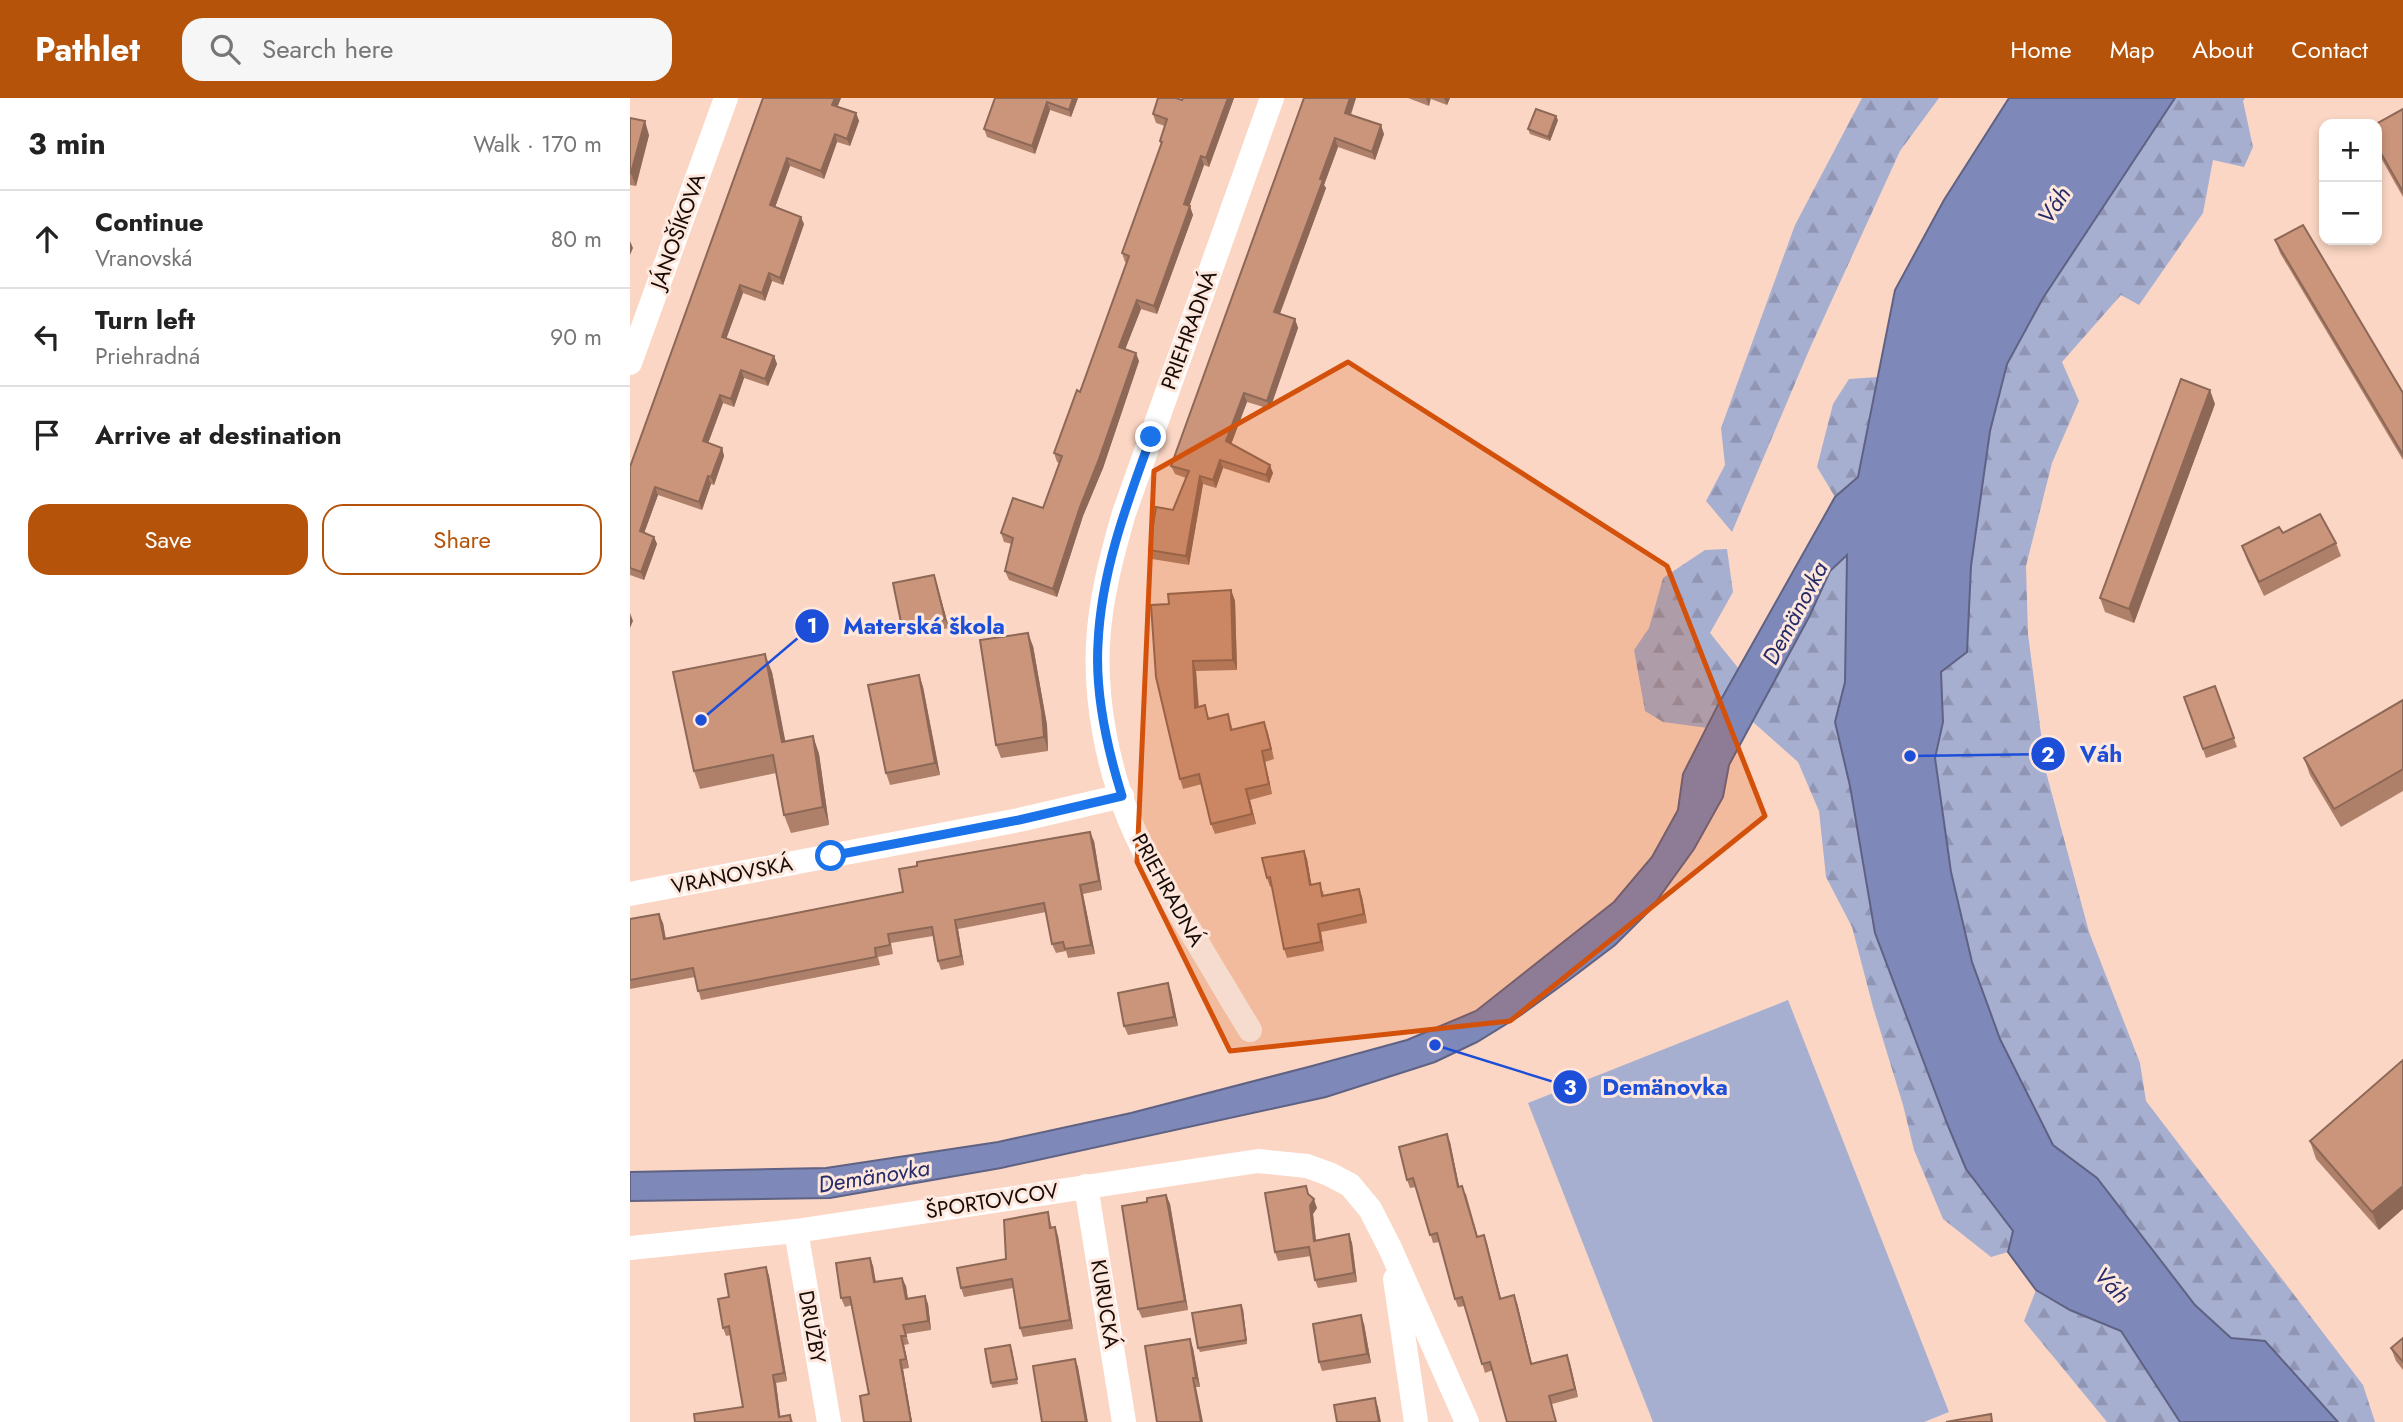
<!DOCTYPE html>
<meta charset="utf-8">
<style>
body{margin:0;font-family:Jost,sans-serif;background:#f6f6f6;color:#222}
.controls{position:absolute;right:21px;top:21px;display:grid;overflow:hidden;border-radius:14px;box-shadow:0 4px 10px #0003}
.controls button{width:63px;height:63px;display:grid;place-items:center;padding:0;border:0;border-bottom:2px solid #e0e0e0;background:#fff;color:#222;font:35px sans-serif}
.stop{position:absolute;width:21px;height:21px;margin:-16px;border:5px solid #1a73e8;border-radius:50%;background:#fff}
.stop.end{background:#1a73e8;border-color:#fff;box-shadow:0 2px 7px #0008}
.list{margin:0;padding:0;list-style:none}
h2{display:flex;justify-content:space-between;align-items:center;height:91px;margin:0;padding:0 28px;font-size:30px}
h2 small{font-size:23px;font-weight:400;color:#767676}
.list li{display:grid;grid-template-columns:46px 1fr auto;gap:21px;align-items:center;box-sizing:border-box;height:98px;padding:0 28px;border-top:2px solid #e0e0e0}
.list b{display:block;font-size:26px;white-space:nowrap}
.list p{margin:0;font-size:23px;white-space:nowrap;color:#767676}
.list em{font-size:23px;font-style:normal;color:#767676}
.actions{display:flex;gap:14px;padding:21px 28px}
.actions a{flex:1;padding:16px 0;border:2px solid #b45309;border-radius:21px;text-align:center;font-size:24px;color:#b45309}
.actions .main{background:#b45309;color:#fff}
.icon{flex:none;width:38px;height:38px;fill:none;stroke:currentColor;stroke-width:2;stroke-linecap:round;stroke-linejoin:round}
.map{position:relative;flex:none;width:1773px;height:1324px;overflow:hidden}
header{display:flex;align-items:center;gap:42px;box-sizing:border-box;height:98px;padding:0 35px;background:#b45309;color:#fff}
header strong{font-size:33px}
nav{display:flex;gap:38px;margin-inline-start:auto;font-size:24px}
.search{width:490px;height:63px;background:#f6f6f6;display:flex;align-items:center;gap:18px;box-sizing:border-box;padding:0 24px;border-radius:21px;color:#767676;font-size:26px}
main{display:flex}
aside{flex:1;background:#fff}
.map>svg:first-child{display:block}
.forest{fill:url(#forest-firs)}
.pitch{fill:#a7afd1}
.water{fill:#7e88b9;stroke:#5f6283;stroke-width:2}
.lines{fill:none;stroke-linecap:round;stroke-linejoin:round}
.minor{stroke:#fff;stroke-width:24}
.wall{fill:#ae806a}
.shaded-wall{fill:#8d6856}
.building{fill:#ca957b;stroke:#8d6856;stroke-width:2}
.route{stroke:#1a73e8;stroke-width:9}
.marked{fill:#d3510b;fill-opacity:0.2;stroke:#d3510b;stroke-width:5;stroke-linejoin:round}
.labels{text-anchor:middle;stroke-width:6;stroke-linejoin:round;paint-order:stroke}
.street-label{font-size:21px;fill:#170b06;stroke:#fee7dc}
.water-label{font-size:23px;font-style:italic;fill:#262c68;stroke:#fee7dc}
.leader{fill:none;stroke:#1d4ed8;stroke-width:2.5}
.callout-dot{fill:#1d4ed8;stroke:#fee7dc;stroke-width:2.5}
.mark-label{font-size:21px;text-anchor:middle;font-weight:bold;fill:#fff}
.callout-label{font-size:23px;text-anchor:middle;font-weight:bold;fill:#1d4ed8;stroke:#fee7dc;stroke-width:6;stroke-linejoin:round;paint-order:stroke}
</style>
<header>
<strong>Pathlet</strong>
<div class="search"><svg class="icon" aria-label="search" viewBox="0 0 24 24"><circle cx="10" cy="10" r="6"/><path d="M15 15l6 6"/></svg>Search here</div>
<nav><a>Home</a><a>Map</a><a>About</a><a>Contact</a></nav>
</header>
<main>
<aside>
<h2>3 min<small>Walk · 170 m</small></h2>
<ul class="list">
<li><svg class="icon" aria-label="ahead" viewBox="0 0 24 24"><path d="M12 20V5M6 11l6-6 6 6"/></svg><div><b>Continue</b><p>Vranovská</p></div><em>80 m</em></li>
<li><svg class="icon" aria-label="left" viewBox="0 0 24 24"><path d="M17 20v-9H6M10 6l-5 5 5 5"/></svg><div><b>Turn left</b><p>Priehradná</p></div><em>90 m</em></li>
<li><svg class="icon" aria-label="arrive" viewBox="0 0 24 24"><path d="M6 21V4h12l-3 4 3 4H6"/></svg><div><b>Arrive at destination</b></div></li>
</ul>
<div class="actions"><a class="main">Save</a><a>Share</a></div>
</aside>
<div class="map">
<svg width="1773" height="1324" viewBox="0 0 1773 1324">
<defs>
<pattern id="forest-firs" width="22" height="20" patternUnits="userSpaceOnUse" patternTransform="scale(1.75)"><rect width="22" height="20" fill="#a7afd1"/><path d="M5 1l3.5 6h-7zM16 11l3.5 6h-7z" fill="#8f95b2"/></pattern>
</defs>
<rect width="100%" height="100%" fill="#fbd6c4"/>
<!-- forest -->
<g class="forest">
<path d="M 1232,0 L 1309,0 L 1270,53 L 1180,250 L 1102,434 L 1076,403 L 1095,367 L 1091,330 L 1165,127 Z"/>
<path d="M 1545,0 L 1615,0 L 1613,3 L 1623,49 L 1614,69 L 1583,62 L 1573,115 L 1509,207 L 1491,197 L 1432,264 L 1449,303 L 1422,365 L 1396,468 L 1398,536 L 1416,674 L 1459,834 L 1510,965 L 1516,1003 L 1733,1287 L 1745,1324 L 1708,1324 L 1635,1244 L 1601,1240 L 1565,1207 L 1467,1080 L 1423,1047 L 1370,941 L 1342,864 L 1321,774 L 1305,660 L 1313,624 L 1311,574 L 1337,554 L 1341,468 L 1360,333 L 1377,266 L 1413,200 Z"/>
<path d="M 1248,279 L 1228,379 L 1205,399 L 1187,369 L 1203,306 L 1219,281 Z"/>
<path d="M 1097,451 L 1103,494 L 1080,535 L 1109,571 L 1078,630 L 1033,624 L 1015,613 L 1004,552 L 1019,530 L 1033,480 L 1075,452 Z"/>
<path d="M 1218,456 L 1215,584 L 1205,624 L 1220,688 L 1245,835 L 1318,1028 L 1336,1071 L 1383,1133 L 1378,1154 L 1361,1159 L 1313,1121 L 1284,1052 L 1273,1007 L 1243,909 L 1222,829 L 1196,779 L 1189,713 L 1168,664 L 1123,624 L 1179,519 L 1200,473 Z"/>
<path d="M 1406,1192 L 1440,1212 L 1491,1233 L 1550,1324 L 1477,1324 L 1394,1223 Z"/>
</g>
<!-- pitch -->
<path class="pitch" d="M 1158,902 L 1319,1314 L 1294,1324 L 1023,1324 L 898,1005 Z"/>
<!-- water -->
<path class="water" d="M 1379,0 L 1545,0 L 1413,200 L 1377,266 L 1360,333 L 1341,468 L 1337,554 L 1311,574 L 1313,624 L 1305,660 L 1321,774 L 1342,864 L 1370,941 L 1423,1047 L 1467,1080 L 1565,1207 L 1601,1240 L 1635,1243 L 1708,1324 L 1550,1324 L 1491,1233 L 1440,1212 L 1406,1192 L 1378,1154 L 1383,1133 L 1336,1071 L 1318,1028 L 1245,835 L 1220,688 L 1205,624 L 1215,584 L 1217,457 L 1200,473 L 1179,519 L 1099,667 L 1093,699 L 1064,751 L 1020,812 L 985,847 L 939,882 L 891,917 L 847,944 L 805,964 L 696,999 L 371,1070 L 200,1100 L 0,1103 L 0,1074 L 196,1070 L 368,1044 L 501,1015 L 682,968 L 777,942 L 846,913 L 984,804 L 1022,759 L 1048,712 L 1053,676 L 1088,607 L 1205,399 L 1228,379 L 1265,192 L 1314,102 Z"/>
<g class="lines">
<!-- minor -->
<g class="minor">
<path d="M 0,265 L 96,0"/>
<path d="M 0,796 L 389,722 L 492,698"/>
<path d="M 620,932 C 600,900 582,868 562,836 C 540,799 517,763 500,723 C 478,670 465,604 468,546 C 470,502 482,457 494,415 L 642,0"/>
<path d="M 456,1088 L 494,1324"/>
<path d="M 166,1133 L 199,1324"/>
<path d="M 0,1150 L 166,1133 L 628,1063 L 677,1068 L 699,1076 L 720,1087 L 740,1111 L 760,1150 L 837,1324"/>
<path d="M 765,1181 L 786,1324"/>
</g>
</g>
<!-- wall -->
<g class="wall">
<path d="M 133,0 L 211,0 L 207,9 L 226,15 L 229,23 L 220,48 L 207,44 L 194,81 L 160,68 L 145,109 L 174,126 L 153,187 L 142,183 L 135,203 L 113,195 L 96,241 L 144,258 L 147,266 L 138,288 L 114,280 L 104,309 L 93,305 L 78,345 L 92,350 L 94,358 L 84,387 L 81,386 L 72,412 L 28,397 L 14,435 L 24,439 L 27,446 L 14,482 L 0,477 L 0,369 Z"/>
<path d="M 365,0 L 448,0 L 441,19 L 420,12 L 405,56 L 357,39 L 354,31 Z"/>
<path d="M 604,0 L 579,69 L 574,67 L 559,108 L 563,117 L 527,216 L 511,211 L 495,251 L 509,263 L 473,370 L 453,418 L 427,499 L 379,482 L 375,473 L 382,446 L 374,444 L 371,435 L 413,410 L 429,365 L 427,364 L 424,355 L 450,294 L 497,165 L 495,164 L 492,155 L 531,47 L 530,43 L 535,28 L 526,25 L 523,16 L 552,2 Z"/>
<path d="M 674,0 L 726,0 L 721,17 L 754,36 L 745,62 L 708,49 L 694,87 L 696,90 L 650,216 L 665,221 L 668,230 L 640,311 L 617,304 L 601,346 L 643,375 L 639,385 L 593,370 L 586,390 L 573,386 L 559,467 L 522,461 L 519,452 L 543,412 L 556,380 L 545,376 L 541,368 Z"/>
<path d="M 778,0 L 820,0 L 817,7 L 801,1 L 799,8 Z"/>
<path d="M 1773,11 L 1773,99 L 1747,53 L 1747,26 Z"/>
<path d="M 0,20 L 19,37 L 6,88 L 0,87 Z"/>
<path d="M 928,22 L 920,43 L 900,36 L 898,31 Z"/>
<path d="M 1645,142 L 1773,295 L 1773,362 L 1650,155 Z"/>
<path d="M 1585,306 L 1504,525 L 1475,514 L 1470,500 Z"/>
<path d="M 1653,435 L 1706,445 L 1711,458 L 1634,498 L 1617,462 L 1612,448 Z"/>
<path d="M 304,477 L 319,530 L 275,538 L 272,529 Z"/>
<path d="M 601,492 L 605,503 L 607,572 L 566,573 L 569,609 L 580,620 L 598,616 L 603,632 L 634,624 L 644,661 L 635,664 L 642,696 L 620,702 L 626,726 L 585,736 L 581,726 L 572,686 L 553,691 L 550,681 L 539,506 Z"/>
<path d="M 403,548 L 417,627 L 418,653 L 371,660 L 366,647 Z"/>
<path d="M 142,574 L 155,644 L 183,638 L 189,656 L 199,727 L 161,735 L 154,717 L 146,675 L 70,691 L 64,673 Z"/>
<path d="M 289,577 L 293,589 L 310,677 L 260,687 L 256,675 Z"/>
<path d="M 1585,588 L 1607,649 L 1576,660 L 1554,599 Z"/>
<path d="M 1773,602 L 1773,693 L 1711,729 L 1680,677 L 1674,660 Z"/>
<path d="M 464,743 L 472,792 L 453,796 L 465,856 L 438,860 L 436,853 L 426,855 L 422,846 L 416,814 L 328,831 L 334,867 L 311,872 L 308,863 L 303,838 L 261,845 L 263,856 L 248,859 L 250,867 L 71,902 L 65,879 L 0,891 L 0,821 L 33,825 L 36,841 L 273,794 Z"/>
<path d="M 674,753 L 677,761 L 681,787 L 693,793 L 694,798 L 729,791 L 732,799 L 737,825 L 691,834 L 694,853 L 657,860 L 654,851 L 642,788 L 640,789 L 637,780 Z"/>
<path d="M 538,885 L 541,894 L 548,928 L 498,937 L 494,928 Z"/>
<path d="M 1773,962 L 1749,1132 L 1686,1061 L 1680,1043 Z"/>
<path d="M 820,1044 L 829,1089 L 836,1096 L 848,1139 L 854,1137 L 871,1200 L 887,1205 L 902,1266 L 937,1257 L 948,1299 L 922,1306 L 863,1272 L 855,1275 L 835,1208 L 828,1209 L 825,1201 L 810,1144 L 803,1145 L 786,1089 L 780,1090 L 777,1082 Z"/>
<path d="M 536,1097 L 540,1106 L 558,1212 L 512,1220 L 508,1211 L 517,1104 Z"/>
<path d="M 679,1098 L 687,1110 L 683,1116 L 686,1143 L 719,1136 L 722,1145 L 727,1184 L 688,1190 L 685,1182 L 681,1158 L 648,1163 L 645,1154 Z"/>
<path d="M 418,1114 L 422,1130 L 425,1129 L 428,1138 L 443,1231 L 393,1239 L 390,1230 L 383,1190 L 334,1199 L 331,1190 L 376,1161 Z"/>
<path d="M 240,1160 L 243,1168 L 246,1184 L 276,1188 L 278,1201 L 295,1198 L 298,1206 L 301,1232 L 276,1236 L 279,1246 L 274,1247 L 279,1270 L 273,1271 L 282,1324 L 234,1324 L 239,1296 L 222,1207 L 215,1209 L 211,1200 Z"/>
<path d="M 136,1169 L 139,1178 L 157,1283 L 146,1285 L 150,1318 L 160,1317 L 163,1324 L 65,1324 L 113,1309 L 101,1237 L 96,1238 L 93,1230 L 99,1199 Z"/>
<path d="M 613,1211 L 617,1246 L 570,1254 L 568,1250 Z"/>
<path d="M 734,1226 L 741,1265 L 692,1273 L 689,1264 Z"/>
<path d="M 1773,1240 L 1773,1272 L 1766,1263 L 1761,1250 Z"/>
<path d="M 563,1250 L 570,1289 L 566,1289 L 527,1324 Z"/>
<path d="M 382,1251 L 388,1286 L 362,1290 L 361,1285 Z"/>
</g>
<!-- shaded-wall -->
<g class="shaded-wall">
<path d="M 205,0 L 211,0 L 205,15 L 202,7 Z"/>
<path d="M 443,0 L 448,0 L 441,19 L 439,12 Z"/>
<path d="M 598,0 L 604,0 L 579,69 L 576,60 Z"/>
<path d="M 720,0 L 726,0 L 718,23 L 715,15 Z"/>
<path d="M 796,0 L 800,0 L 799,8 Z"/>
<path d="M 814,0 L 820,0 L 817,7 Z"/>
<path d="M 417,4 L 420,12 L 405,56 L 402,48 Z"/>
<path d="M 226,15 L 229,23 L 220,48 L 217,41 Z"/>
<path d="M 926,18 L 928,22 L 920,43 L 918,39 Z"/>
<path d="M 15,23 L 19,37 L 6,88 L 1,75 Z"/>
<path d="M 751,27 L 754,36 L 745,62 L 742,54 Z"/>
<path d="M 205,36 L 207,44 L 194,81 L 191,73 Z"/>
<path d="M 705,40 L 708,49 L 694,87 L 696,90 L 647,223 L 644,214 Z"/>
<path d="M 571,58 L 574,67 L 557,115 L 554,106 Z"/>
<path d="M 157,60 L 160,68 L 143,115 L 140,107 Z"/>
<path d="M 560,108 L 563,117 L 527,216 L 524,208 Z"/>
<path d="M 171,119 L 174,126 L 153,187 L 150,180 Z"/>
<path d="M 0,143 L 3,150 L 0,157 Z"/>
<path d="M 139,175 L 142,183 L 135,203 L 132,195 Z"/>
<path d="M 110,187 L 113,195 L 94,247 L 92,239 Z"/>
<path d="M 507,202 L 511,211 L 493,257 L 489,249 Z"/>
<path d="M 665,221 L 668,230 L 640,311 L 637,303 Z"/>
<path d="M 506,255 L 509,263 L 473,370 L 453,418 L 427,499 L 423,491 L 450,409 Z"/>
<path d="M 144,258 L 147,266 L 138,288 L 135,281 Z"/>
<path d="M 111,272 L 114,280 L 104,309 L 101,301 Z"/>
<path d="M 1580,292 L 1585,306 L 1504,525 L 1499,511 Z"/>
<path d="M 614,295 L 617,304 L 599,352 L 596,343 Z"/>
<path d="M 90,297 L 93,305 L 76,351 L 73,343 Z"/>
<path d="M 92,350 L 94,358 L 84,387 L 81,379 Z"/>
<path d="M 590,362 L 593,370 L 586,390 L 583,382 Z"/>
<path d="M 640,367 L 643,375 L 639,385 L 636,377 Z"/>
<path d="M 78,378 L 81,386 L 72,412 L 69,404 Z"/>
<path d="M 570,378 L 573,386 L 559,467 L 556,458 Z"/>
<path d="M 25,389 L 28,397 L 12,441 L 10,433 Z"/>
<path d="M 24,439 L 27,446 L 14,482 L 11,474 Z"/>
<path d="M 304,477 L 307,486 L 319,530 L 315,521 Z"/>
<path d="M 601,492 L 605,503 L 607,572 L 603,562 Z"/>
<path d="M 0,515 L 3,523 L 0,530 Z"/>
<path d="M 398,535 L 403,548 L 417,627 L 418,653 L 414,639 Z"/>
<path d="M 135,556 L 142,574 L 159,662 L 152,644 Z"/>
<path d="M 563,563 L 566,573 L 569,620 L 565,610 Z"/>
<path d="M 289,577 L 293,589 L 310,677 L 305,665 Z"/>
<path d="M 634,624 L 638,635 L 644,661 L 641,651 Z"/>
<path d="M 183,638 L 189,656 L 199,727 L 193,709 Z"/>
<path d="M 632,653 L 635,664 L 642,696 L 639,686 Z"/>
<path d="M 616,691 L 620,702 L 626,726 L 622,716 Z"/>
<path d="M 460,734 L 464,743 L 472,792 L 469,783 Z"/>
<path d="M 674,753 L 677,761 L 683,795 L 680,787 Z"/>
<path d="M 450,787 L 453,796 L 465,856 L 461,847 Z"/>
<path d="M 729,791 L 732,799 L 737,825 L 734,816 Z"/>
<path d="M 29,816 L 33,825 L 37,850 L 34,841 Z"/>
<path d="M 325,822 L 328,831 L 334,867 L 331,858 Z"/>
<path d="M 688,826 L 691,834 L 694,853 L 691,844 Z"/>
<path d="M 538,885 L 541,894 L 548,928 L 544,919 Z"/>
<path d="M 817,1036 L 820,1044 L 831,1097 L 828,1089 Z"/>
<path d="M 1773,1088 L 1773,1111 L 1749,1132 L 1742,1114 Z"/>
<path d="M 536,1097 L 540,1106 L 558,1212 L 555,1203 Z"/>
<path d="M 684,1101 L 687,1110 L 683,1116 L 687,1151 L 684,1143 L 680,1108 Z"/>
<path d="M 425,1129 L 428,1138 L 443,1231 L 440,1222 Z"/>
<path d="M 719,1136 L 722,1145 L 727,1184 L 724,1175 Z"/>
<path d="M 854,1137 L 857,1145 L 873,1209 L 870,1201 Z"/>
<path d="M 240,1160 L 243,1168 L 247,1193 L 244,1184 Z"/>
<path d="M 136,1169 L 139,1178 L 157,1283 L 154,1275 Z"/>
<path d="M 272,1180 L 276,1188 L 279,1209 L 276,1201 Z"/>
<path d="M 884,1197 L 887,1205 L 904,1274 L 901,1266 Z"/>
<path d="M 295,1198 L 298,1206 L 301,1232 L 298,1223 Z"/>
<path d="M 611,1207 L 613,1211 L 617,1246 L 616,1242 Z"/>
<path d="M 731,1217 L 734,1226 L 741,1265 L 737,1256 Z"/>
<path d="M 271,1238 L 274,1247 L 279,1270 L 276,1261 Z"/>
<path d="M 560,1241 L 563,1250 L 570,1289 L 566,1280 Z"/>
<path d="M 937,1257 L 940,1265 L 948,1299 L 945,1291 Z"/>
<path d="M 445,1261 L 448,1269 L 458,1324 L 456,1324 Z"/>
<path d="M 270,1262 L 273,1271 L 282,1324 L 281,1324 Z"/>
<path d="M 143,1277 L 146,1285 L 151,1324 L 149,1319 Z"/>
<path d="M 563,1280 L 566,1289 L 573,1324 L 571,1324 Z"/>
<path d="M 745,1300 L 748,1309 L 751,1324 L 749,1324 Z"/>
</g>
<!-- building -->
<g class="building">
<path d="M 133,0 L 205,0 L 202,7 L 226,15 L 217,41 L 205,36 L 191,73 L 157,60 L 140,107 L 171,119 L 150,180 L 139,175 L 132,195 L 110,187 L 92,239 L 144,258 L 135,281 L 111,272 L 101,301 L 90,297 L 73,343 L 92,350 L 81,379 L 78,378 L 69,404 L 25,389 L 10,433 L 24,439 L 11,474 L 0,470 L 0,369 Z"/>
<path d="M 365,0 L 443,0 L 439,12 L 417,4 L 402,48 L 354,31 Z"/>
<path d="M 528,0 L 546,0 L 552,2 L 553,0 L 598,0 L 576,60 L 571,58 L 554,106 L 560,108 L 524,208 L 507,202 L 489,249 L 506,255 L 469,361 L 450,409 L 423,491 L 375,473 L 383,440 L 371,435 L 383,400 L 413,410 L 432,358 L 424,355 L 447,292 L 450,294 L 499,158 L 492,155 L 532,44 L 530,43 L 537,21 L 523,16 Z"/>
<path d="M 674,0 L 720,0 L 715,15 L 751,27 L 742,54 L 705,40 L 690,81 L 693,82 L 644,214 L 665,221 L 637,303 L 614,295 L 596,343 L 640,367 L 636,377 L 590,362 L 583,382 L 570,378 L 556,458 L 519,452 L 526,409 L 543,412 L 559,373 L 541,368 Z"/>
<path d="M 906,11 L 926,18 L 918,39 L 898,31 Z"/>
<path d="M 1773,11 L 1773,94 L 1747,48 L 1747,26 L 1746,26 Z"/>
<path d="M 0,20 L 15,23 L 1,75 L 0,74 Z"/>
<path d="M 1673,127 L 1773,295 L 1773,357 L 1645,142 Z"/>
<path d="M 1551,281 L 1580,292 L 1499,511 L 1470,500 Z"/>
<path d="M 1690,416 L 1706,445 L 1629,484 L 1612,448 L 1649,429 L 1653,435 Z"/>
<path d="M 304,477 L 315,521 L 272,529 L 263,485 Z"/>
<path d="M 601,492 L 603,562 L 563,563 L 565,610 L 575,607 L 578,621 L 598,616 L 601,632 L 634,624 L 641,651 L 632,653 L 639,686 L 616,691 L 622,716 L 581,726 L 569,676 L 550,681 L 526,579 L 521,507 L 539,506 L 538,496 Z"/>
<path d="M 398,535 L 412,613 L 414,639 L 366,647 L 350,542 Z"/>
<path d="M 135,556 L 152,644 L 183,638 L 193,709 L 154,717 L 143,657 L 64,673 L 43,574 Z"/>
<path d="M 289,577 L 305,665 L 256,675 L 238,587 Z"/>
<path d="M 1585,588 L 1604,640 L 1573,651 L 1554,599 Z"/>
<path d="M 1773,602 L 1773,671 L 1704,711 L 1674,660 Z"/>
<path d="M 460,734 L 469,783 L 450,787 L 461,847 L 435,851 L 433,844 L 422,846 L 414,805 L 325,822 L 331,858 L 308,863 L 302,829 L 258,836 L 260,847 L 245,850 L 246,859 L 68,893 L 63,870 L 0,882 L 0,821 L 29,816 L 34,841 L 273,794 L 269,771 L 287,768 L 287,764 Z"/>
<path d="M 674,753 L 680,787 L 690,785 L 692,798 L 729,791 L 734,816 L 688,826 L 691,844 L 654,851 L 640,779 L 637,780 L 632,760 Z"/>
<path d="M 538,885 L 544,919 L 494,928 L 488,895 Z"/>
<path d="M 1773,962 L 1773,1088 L 1742,1114 L 1680,1043 Z"/>
<path d="M 817,1036 L 828,1089 L 832,1088 L 847,1139 L 854,1137 L 870,1201 L 884,1197 L 901,1266 L 937,1257 L 945,1291 L 919,1298 L 926,1324 L 877,1324 L 860,1264 L 852,1266 L 832,1199 L 825,1201 L 807,1135 L 800,1137 L 783,1080 L 777,1082 L 769,1049 Z"/>
<path d="M 676,1088 L 678,1096 L 684,1101 L 680,1108 L 684,1143 L 719,1136 L 724,1175 L 685,1182 L 679,1149 L 645,1154 L 635,1095 Z"/>
<path d="M 536,1097 L 555,1203 L 508,1211 L 492,1108 L 517,1104 L 517,1100 Z"/>
<path d="M 418,1114 L 420,1130 L 425,1129 L 440,1222 L 390,1230 L 382,1181 L 331,1190 L 327,1170 L 376,1161 L 374,1122 Z"/>
<path d="M 240,1160 L 244,1184 L 272,1180 L 276,1201 L 295,1198 L 298,1223 L 273,1227 L 276,1238 L 271,1238 L 276,1261 L 270,1262 L 281,1324 L 234,1324 L 230,1298 L 239,1296 L 220,1199 L 211,1200 L 206,1165 Z"/>
<path d="M 136,1169 L 154,1275 L 143,1277 L 149,1319 L 160,1317 L 161,1324 L 65,1324 L 64,1316 L 113,1309 L 99,1228 L 93,1230 L 88,1201 L 99,1199 L 95,1176 Z"/>
<path d="M 611,1207 L 616,1242 L 568,1250 L 562,1215 Z"/>
<path d="M 731,1217 L 737,1256 L 689,1264 L 683,1226 Z"/>
<path d="M 1773,1240 L 1773,1264 L 1761,1250 Z"/>
<path d="M 560,1241 L 566,1280 L 563,1280 L 571,1324 L 527,1324 L 515,1248 Z"/>
<path d="M 380,1247 L 387,1281 L 361,1285 L 355,1251 Z"/>
<path d="M 445,1261 L 456,1324 L 412,1324 L 403,1268 Z"/>
<path d="M 745,1300 L 749,1324 L 707,1324 L 704,1307 Z"/>
<path d="M 1361,1316 L 1362,1324 L 1316,1324 Z"/>
</g>
<g class="lines">
<!-- route -->
<path class="route" d="M 201,758 L 389,722 L 492,698 C 477,650 465,597 468,546 C 471,474 497,405 521,339"/>
</g>
<!-- marked area -->
<path class="marked" d="M 718,264 L 1037,468 L 1135,718 L 880,923 L 600,953 L 507,764 L 524,373 Z"/>
<g class="labels">
<!-- street labels -->
<g class="street-label">
<text transform="translate(48 133) rotate(-70)" y="7">JÁNOŠÍKOVA</text>
<text transform="translate(559 232) rotate(-70)" y="7">PRIEHRADNÁ</text>
<text transform="translate(102 777) rotate(-11)" y="7">VRANOVSKÁ</text>
<text transform="translate(538 792) rotate(61)" y="7">PRIEHRADNÁ</text>
<text transform="translate(362 1103) rotate(-9)" y="7">ŠPORTOVCOV</text>
<text transform="translate(475 1206) rotate(81)" y="7">KURUCKÁ</text>
<text transform="translate(182 1229) rotate(80)" y="7">DRUŽBY</text>
</g>
<!-- water labels -->
<g class="water-label">
<text transform="translate(1424 107) rotate(-56)" y="8">Váh</text>
<text transform="translate(1165 515) rotate(-62)" y="8">Demänovka</text>
<text transform="translate(244 1078) rotate(-9)" y="8">Demänovka</text>
<text transform="translate(1482 1187) rotate(46)" y="8">Váh</text>
</g>
</g>
<!-- callouts -->
<path class="leader" d="M71 622L182 528M1280 658L1418 656M805 947L940 989"/>
<g class="callout-dot">
<circle cx="71" cy="622" r="7"/>
<circle cx="1280" cy="658" r="7"/>
<circle cx="805" cy="947" r="7"/>
<circle cx="182" cy="528" r="18"/>
<circle cx="1418" cy="656" r="18"/>
<circle cx="940" cy="989" r="18"/>
</g>
<g class="mark-label">
<text x="182" y="535">1</text>
<text x="1418" y="664">2</text>
<text x="940" y="997">3</text>
</g>
<g class="callout-label">
<text x="294" y="536">Materská škola</text>
<text x="1471" y="664">Váh</text>
<text x="1035" y="997">Demänovka</text>
</g>
</svg>
<div class="controls">
<button>+</button>
<button>−</button>
</div>
<div class="stop" style="left:201px;top:758px"></div>
<div class="stop end" style="left:521px;top:339px"></div>
</div>
</main>
